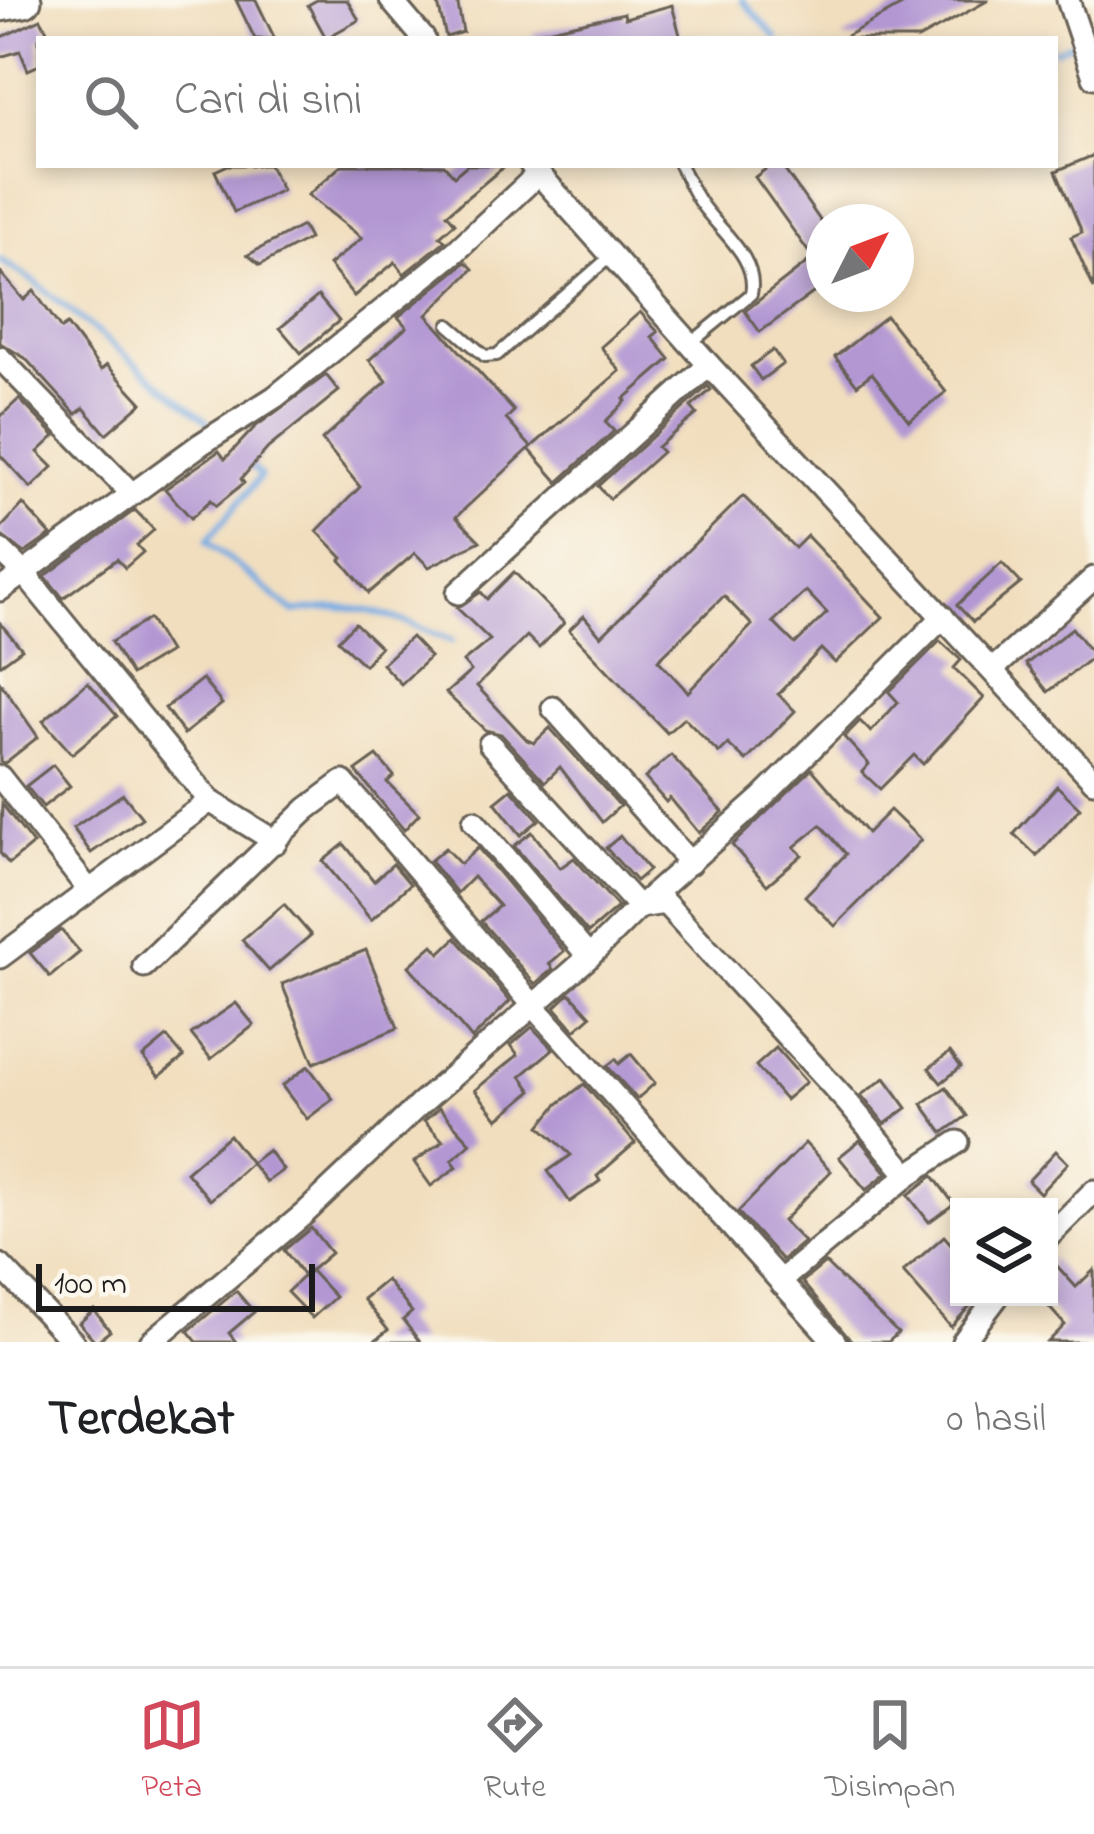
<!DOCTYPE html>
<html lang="id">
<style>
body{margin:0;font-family:"Indie Flower",sans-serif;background:#f6f6f6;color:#202124}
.controls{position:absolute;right:36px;bottom:36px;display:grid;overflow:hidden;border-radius:0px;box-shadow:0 6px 18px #0003}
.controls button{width:108px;height:108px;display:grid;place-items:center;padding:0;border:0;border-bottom:3px solid #e0e0e0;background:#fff;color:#202124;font:60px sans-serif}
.compass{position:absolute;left:806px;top:204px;width:108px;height:108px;border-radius:50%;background:#fff;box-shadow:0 6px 18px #0003;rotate:48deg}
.scale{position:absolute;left:36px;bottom:30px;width:279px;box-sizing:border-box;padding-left:12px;border:6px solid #1c1c1c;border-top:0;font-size:33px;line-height:42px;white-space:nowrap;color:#1c1c1c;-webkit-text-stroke:9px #fbf7ec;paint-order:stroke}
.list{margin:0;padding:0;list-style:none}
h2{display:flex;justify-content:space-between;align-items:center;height:156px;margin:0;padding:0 48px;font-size:51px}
h2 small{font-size:39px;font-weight:400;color:#757577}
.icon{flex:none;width:66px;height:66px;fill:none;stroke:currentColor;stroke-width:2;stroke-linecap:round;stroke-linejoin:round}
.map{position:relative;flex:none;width:1094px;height:1342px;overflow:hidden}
.search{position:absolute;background:#fff;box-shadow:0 6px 18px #0003;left:36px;right:36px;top:36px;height:132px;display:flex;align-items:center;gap:30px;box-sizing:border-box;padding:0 42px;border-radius:0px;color:#757577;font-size:45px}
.sheet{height:324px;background:#fff}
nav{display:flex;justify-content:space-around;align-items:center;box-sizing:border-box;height:168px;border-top:3px solid #e0e0e0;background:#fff;font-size:33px;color:#757577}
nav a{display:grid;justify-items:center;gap:6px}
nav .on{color:#d1495b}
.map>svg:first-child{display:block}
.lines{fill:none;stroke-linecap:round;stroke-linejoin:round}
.stream{stroke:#76abe3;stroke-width:6}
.building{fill:#b297d3;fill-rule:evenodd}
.service-casing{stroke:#676055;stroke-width:16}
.minor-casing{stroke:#676055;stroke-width:27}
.trunk-casing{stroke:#676055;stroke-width:39}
.service{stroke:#fff;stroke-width:10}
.minor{stroke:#fff;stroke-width:21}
.trunk{stroke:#fff;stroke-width:33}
</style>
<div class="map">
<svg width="1094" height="1342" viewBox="0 0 1094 1342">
<rect width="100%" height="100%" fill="#fbf7ec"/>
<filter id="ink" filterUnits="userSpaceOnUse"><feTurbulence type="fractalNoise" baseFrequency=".00833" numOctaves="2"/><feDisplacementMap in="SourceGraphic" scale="24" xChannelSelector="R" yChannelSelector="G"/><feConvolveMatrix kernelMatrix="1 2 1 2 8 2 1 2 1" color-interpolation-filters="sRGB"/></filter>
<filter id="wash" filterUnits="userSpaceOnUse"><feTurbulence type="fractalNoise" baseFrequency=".004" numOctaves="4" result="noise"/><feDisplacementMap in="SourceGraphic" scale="48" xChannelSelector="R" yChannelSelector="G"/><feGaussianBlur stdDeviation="2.7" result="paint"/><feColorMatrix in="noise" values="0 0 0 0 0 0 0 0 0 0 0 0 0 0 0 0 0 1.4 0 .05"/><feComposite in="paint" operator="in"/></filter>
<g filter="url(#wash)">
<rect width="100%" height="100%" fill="#f1debe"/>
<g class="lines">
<!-- stream -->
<g class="stream">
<path d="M 742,0 L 777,39"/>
<path d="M 1055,50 L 1074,43"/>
<path d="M 0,260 L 36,283 L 208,422"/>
<path d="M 248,463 L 261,476 L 207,541 L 294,612 C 364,600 389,616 452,641"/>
</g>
</g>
<g id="blocks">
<!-- building -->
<g class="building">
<path d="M 236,0 L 256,0 L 275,39 L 255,39 Z"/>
<path d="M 317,0 L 347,0 L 359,20 L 326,38 L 308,5 Z"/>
<path d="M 437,0 L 457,0 L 463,32 L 446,37 Z"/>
<path d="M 911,0 L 989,0 L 918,39 L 841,39 Z"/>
<path d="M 672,5 L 681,39 L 534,39 L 533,33 L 624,13 L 625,18 Z"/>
<path d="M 41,19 L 51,39 L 39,39 L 39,65 L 28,70 L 20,51 L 0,57 L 0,38 Z"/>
<path d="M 1094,155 L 1094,289 L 1071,237 L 1082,232 L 1056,171 Z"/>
<path d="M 228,165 L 269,165 L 282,190 L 234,212 L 215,171 Z"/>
<path d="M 342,165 L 444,165 L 454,176 L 467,165 L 506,165 L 447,214 L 455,223 L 440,236 L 445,241 L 404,274 L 395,262 L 354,296 L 329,265 L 362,238 L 308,195 Z"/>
<path d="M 771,165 L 781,165 L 824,226 L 824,244 L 810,254 L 755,177 Z"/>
<path d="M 302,226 L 309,239 L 260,265 L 248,255 Z"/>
<path d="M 818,254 L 824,263 L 824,285 L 760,332 L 745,311 Z"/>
<path d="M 466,262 L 473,269 L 427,315 L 514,411 L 506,419 L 531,447 L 456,517 L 480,541 L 429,567 L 415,553 L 369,593 L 341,560 L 343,558 L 317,531 L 360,487 L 322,440 L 387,381 L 369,360 L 407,327 L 398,317 Z"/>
<path d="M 0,272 L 24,300 L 34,291 L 61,329 L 67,325 L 101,370 L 107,365 L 142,403 L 106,434 L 84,408 L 76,414 L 25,358 L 0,343 Z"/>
<path d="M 318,296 L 339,321 L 301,353 L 280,328 Z"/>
<path d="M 640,312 L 658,332 L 652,337 L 670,359 L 624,399 L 626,401 L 605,422 L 614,431 L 558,482 L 529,449 L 620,371 L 601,347 Z"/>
<path d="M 886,316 L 946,392 L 909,421 L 872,373 L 857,385 L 835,357 Z"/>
<path d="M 773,350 L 783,364 L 761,380 L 751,366 Z"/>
<path d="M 326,375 L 339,391 L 268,448 L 241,479 L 244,483 L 216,506 L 211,500 L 191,518 L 165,489 L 219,451 L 225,459 L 255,427 Z"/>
<path d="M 708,386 L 711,390 L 691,407 L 697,414 L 657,447 L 662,452 L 610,499 L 598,486 Z"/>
<path d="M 19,399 L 55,436 L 38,452 L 53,467 L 31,488 L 0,455 L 0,417 Z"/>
<path d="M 743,496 L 795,548 L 807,536 L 883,617 L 835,663 L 821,649 L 778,694 L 795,711 L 746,761 L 728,744 L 719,753 L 684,718 L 667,733 L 569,630 L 584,616 L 601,636 ZM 806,591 L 827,613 L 795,644 L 773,622 ZM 724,596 L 752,625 L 688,692 L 658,660 Z"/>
<path d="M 23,504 L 51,535 L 25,553 L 0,535 L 0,529 Z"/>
<path d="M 135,510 L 154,530 L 137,545 L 143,552 L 125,568 L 117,559 L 63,598 L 45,576 Z"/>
<path d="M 1002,563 L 1021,583 L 973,622 L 957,605 Z"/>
<path d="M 514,572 L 564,623 L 539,648 L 527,636 L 477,686 L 527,740 L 534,743 L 550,728 L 620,806 L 602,822 L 560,767 L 545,782 L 501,734 L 485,730 L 446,693 L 471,671 L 463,662 L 490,640 L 457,608 L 481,592 L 487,599 Z"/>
<path d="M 149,619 L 169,652 L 131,675 L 111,642 Z"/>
<path d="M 0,623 L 22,649 L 0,665 Z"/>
<path d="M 355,623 L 380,647 L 364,665 L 338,640 Z"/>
<path d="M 1072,628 L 1094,656 L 1048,692 L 1026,664 Z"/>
<path d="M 411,637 L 430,657 L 401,684 L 382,664 Z"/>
<path d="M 940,641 L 961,660 L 954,668 L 984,698 L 923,764 L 914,755 L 880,789 L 862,772 L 869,764 L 844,737 L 860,721 L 871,732 L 898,702 L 889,692 Z"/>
<path d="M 202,679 L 222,704 L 184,734 L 165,708 Z"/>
<path d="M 0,682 L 38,737 L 5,763 L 0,762 Z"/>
<path d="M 88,682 L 117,716 L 72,754 L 43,721 Z"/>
<path d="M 671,755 L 723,812 L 699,833 L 670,798 L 666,802 L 645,778 Z"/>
<path d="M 377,756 L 394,776 L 387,782 L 419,814 L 404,830 L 356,771 Z"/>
<path d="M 53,765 L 70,786 L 43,807 L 26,786 Z"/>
<path d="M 812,769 L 867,833 L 890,810 L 921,840 L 835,926 L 805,896 L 846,854 L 821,825 L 794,847 L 802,855 L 767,885 L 732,845 Z"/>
<path d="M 1057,786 L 1080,808 L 1037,856 L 1014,834 Z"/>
<path d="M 511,789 L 539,820 L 521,835 L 495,802 Z"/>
<path d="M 123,794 L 142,818 L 91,853 L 73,828 Z"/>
<path d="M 2,804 L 33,844 L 9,864 L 0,853 Z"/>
<path d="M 532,832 L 560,868 L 574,858 L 618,907 L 588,933 L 514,846 Z"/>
<path d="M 620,836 L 649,870 L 636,881 L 606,848 Z"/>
<path d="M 344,844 L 374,881 L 393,864 L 410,884 L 371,920 L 323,861 Z"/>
<path d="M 445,848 L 460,864 L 478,848 L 564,951 L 549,964 L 553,969 L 535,984 L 481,921 L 499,906 L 473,877 L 457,893 L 430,861 Z"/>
<path d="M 284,904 L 311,935 L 269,971 L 242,940 Z"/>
<path d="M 61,930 L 80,952 L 50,977 L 30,953 Z"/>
<path d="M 456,938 L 510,1001 L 472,1039 L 409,966 L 433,945 L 440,953 Z"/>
<path d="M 366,950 L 398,1028 L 314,1063 L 282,984 Z"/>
<path d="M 570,993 L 591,1016 L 575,1030 L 555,1007 Z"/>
<path d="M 236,1003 L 254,1025 L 211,1059 L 191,1034 Z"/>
<path d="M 532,1027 L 553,1049 L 521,1076 L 532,1091 L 498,1119 L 475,1090 L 518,1055 L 511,1045 Z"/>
<path d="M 167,1037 L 184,1057 L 159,1077 L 143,1057 Z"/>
<path d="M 776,1048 L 806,1082 L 785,1100 L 756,1066 Z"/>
<path d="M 950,1052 L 961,1067 L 941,1083 L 929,1068 Z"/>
<path d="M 631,1054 L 655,1083 L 637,1099 L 607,1066 L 616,1059 L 619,1064 Z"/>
<path d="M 308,1066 L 333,1099 L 307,1119 L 282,1086 Z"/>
<path d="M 885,1078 L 907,1108 L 885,1124 L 861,1095 Z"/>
<path d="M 584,1084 L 635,1143 L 597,1176 L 600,1181 L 570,1202 L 548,1171 L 571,1155 L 540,1126 L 558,1104 Z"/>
<path d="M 946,1087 L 967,1116 L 943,1133 L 922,1104 Z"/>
<path d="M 439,1108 L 471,1143 L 452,1160 L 457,1167 L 431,1186 L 414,1162 L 443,1141 L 424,1121 Z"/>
<path d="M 229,1135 L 251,1163 L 210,1200 L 186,1172 Z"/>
<path d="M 860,1140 L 887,1173 L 866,1190 L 839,1157 Z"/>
<path d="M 805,1143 L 831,1171 L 783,1221 L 804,1242 L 782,1260 L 738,1212 Z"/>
<path d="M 268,1150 L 283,1170 L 266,1182 L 251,1163 Z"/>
<path d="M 1056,1151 L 1068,1163 L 1040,1193 L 1028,1181 Z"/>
<path d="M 933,1176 L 954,1204 L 929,1222 L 908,1195 Z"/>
<path d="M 311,1228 L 331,1253 L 304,1276 L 284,1250 Z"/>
<path d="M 944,1236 L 959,1253 L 959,1297 L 978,1297 L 951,1327 L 903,1272 Z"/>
<path d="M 1049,1257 L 1076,1287 L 1094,1270 L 1094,1342 L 1048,1342 L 1065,1325 L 1040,1297 L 1049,1297 Z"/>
<path d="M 825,1263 L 898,1333 L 888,1342 L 852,1342 L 802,1282 Z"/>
<path d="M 310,1270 L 335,1297 L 312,1318 L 287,1292 Z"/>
<path d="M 386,1280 L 412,1312 L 403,1320 L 420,1342 L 373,1342 L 388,1330 L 363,1299 Z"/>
<path d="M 236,1291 L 254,1312 L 229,1333 L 236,1342 L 197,1342 L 188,1331 Z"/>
<path d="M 94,1310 L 110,1331 L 96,1342 L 79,1323 Z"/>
</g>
</g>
</g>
<g filter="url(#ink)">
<use href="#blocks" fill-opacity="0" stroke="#676055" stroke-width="3"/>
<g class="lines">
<defs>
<g id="service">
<path d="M 680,165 C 686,177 692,190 699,201 C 717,229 759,257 751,294 L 691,343"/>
<path d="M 449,325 L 485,356 L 497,355 L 612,255"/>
</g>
<g id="minor">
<path d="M 391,0 L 424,39"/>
<path d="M 1068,0 L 1094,77"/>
<path d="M 531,165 L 709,365 L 1094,781"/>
<path d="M 0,358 L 132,494"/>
<path d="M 0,550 L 23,572 L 210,801 L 276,842"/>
<path d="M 0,590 L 201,444 L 275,397 L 455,252 L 538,174"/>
<path d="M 458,593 L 709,365"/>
<path d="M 992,670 L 1094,578"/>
<path d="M 553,708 L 690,863"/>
<path d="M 490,744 L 639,907 L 665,903 L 848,1103 L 908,1175"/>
<path d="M 0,777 L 88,889"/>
<path d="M 474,821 L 589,957"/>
<path d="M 0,957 L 210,801"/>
<path d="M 144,966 L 307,809 L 343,782 L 533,1005 L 835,1342"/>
<path d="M 1049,1236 L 1094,1191"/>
<path d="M 0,1265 L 73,1342"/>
<path d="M 782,1284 L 786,1276 L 908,1175 L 958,1142"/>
<path d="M 151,1342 L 304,1214 L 418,1106 L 589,957 L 639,907 L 763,797 L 943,617"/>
<path d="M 963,1342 L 997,1297"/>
</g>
<path id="trunk" d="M 0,4 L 24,0"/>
</defs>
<!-- service casing -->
<use href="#service" class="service-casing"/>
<!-- minor casing -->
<use href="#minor" class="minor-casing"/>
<!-- trunk casing -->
<use href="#trunk" class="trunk-casing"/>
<!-- service -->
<use href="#service" class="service"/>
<!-- minor -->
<use href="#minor" class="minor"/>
<!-- trunk -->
<use href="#trunk" class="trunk"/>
</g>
</g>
</svg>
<div class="controls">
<button><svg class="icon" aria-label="layers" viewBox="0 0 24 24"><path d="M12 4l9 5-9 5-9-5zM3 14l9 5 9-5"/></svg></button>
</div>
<svg class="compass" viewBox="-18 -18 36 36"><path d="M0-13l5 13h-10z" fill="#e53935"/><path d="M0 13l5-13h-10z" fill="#757577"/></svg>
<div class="scale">100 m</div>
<div class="search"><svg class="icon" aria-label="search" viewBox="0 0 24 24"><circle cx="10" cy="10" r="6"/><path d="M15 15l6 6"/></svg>Cari di sini</div>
</div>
<section class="sheet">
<h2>Terdekat<small>0 hasil</small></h2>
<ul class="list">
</ul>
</section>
<nav>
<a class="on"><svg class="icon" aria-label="map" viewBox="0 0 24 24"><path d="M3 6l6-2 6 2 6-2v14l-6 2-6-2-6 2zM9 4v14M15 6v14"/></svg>Peta</a>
<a><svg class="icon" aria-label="directions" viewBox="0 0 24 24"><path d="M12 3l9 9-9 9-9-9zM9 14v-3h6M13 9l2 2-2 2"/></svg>Rute</a>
<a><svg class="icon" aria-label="saved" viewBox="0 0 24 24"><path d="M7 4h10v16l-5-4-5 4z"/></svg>Disimpan</a>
</nav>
